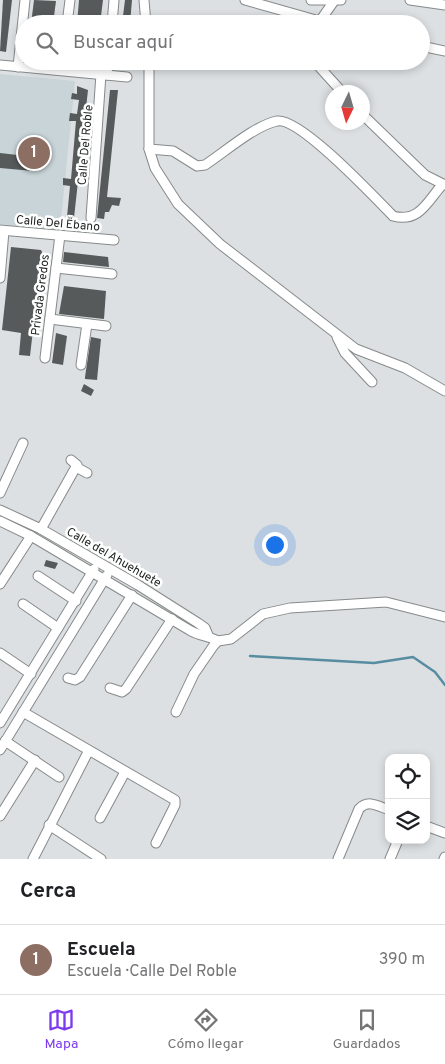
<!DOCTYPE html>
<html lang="es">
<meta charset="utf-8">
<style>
body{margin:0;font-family:Overpass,sans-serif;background:#f6f6f6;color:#202124}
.controls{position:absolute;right:15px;bottom:15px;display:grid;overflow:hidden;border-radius:10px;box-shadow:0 2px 8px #0003}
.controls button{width:45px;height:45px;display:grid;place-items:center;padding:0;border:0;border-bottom:1px solid #e0e0e0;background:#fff;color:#202124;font:25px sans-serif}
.compass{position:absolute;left:325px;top:85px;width:45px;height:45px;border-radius:50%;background:#fff;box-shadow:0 2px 8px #0003;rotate:185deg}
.you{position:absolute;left:274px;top:544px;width:18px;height:18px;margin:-12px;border:4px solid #fff;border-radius:50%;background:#1a73e8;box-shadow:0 0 0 8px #1a73e833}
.badge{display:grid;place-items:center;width:32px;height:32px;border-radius:50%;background:#7c3aed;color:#fff;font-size:16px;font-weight:700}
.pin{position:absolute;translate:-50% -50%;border:2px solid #fff;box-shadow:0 1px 5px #0006}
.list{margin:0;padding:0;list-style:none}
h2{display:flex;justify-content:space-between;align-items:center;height:65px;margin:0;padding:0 20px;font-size:21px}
h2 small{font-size:16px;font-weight:400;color:#757577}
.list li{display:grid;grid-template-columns:32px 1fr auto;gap:15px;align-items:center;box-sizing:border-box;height:70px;padding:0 20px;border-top:1px solid #e0e0e0}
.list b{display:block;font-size:19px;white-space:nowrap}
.list p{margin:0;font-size:16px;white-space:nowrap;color:#757577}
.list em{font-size:16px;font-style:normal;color:#757577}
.icon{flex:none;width:28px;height:28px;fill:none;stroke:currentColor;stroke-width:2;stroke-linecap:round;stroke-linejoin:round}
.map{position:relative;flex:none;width:445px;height:859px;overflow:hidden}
.search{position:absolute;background:#fff;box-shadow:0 2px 8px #0003;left:15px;right:15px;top:15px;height:55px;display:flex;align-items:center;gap:12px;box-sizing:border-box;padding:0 18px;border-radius:28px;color:#757577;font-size:19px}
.sheet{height:135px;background:#fff}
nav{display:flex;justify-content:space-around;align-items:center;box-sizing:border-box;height:70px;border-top:1px solid #e0e0e0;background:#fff;font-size:14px;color:#757577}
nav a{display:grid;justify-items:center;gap:2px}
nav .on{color:#7c3aed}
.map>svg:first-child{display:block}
.built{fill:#c8d4d8}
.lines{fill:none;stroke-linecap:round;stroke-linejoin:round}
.stream{stroke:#588ca0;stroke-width:2.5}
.building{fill:#565a5b}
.minor-casing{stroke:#868a8b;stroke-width:11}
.minor{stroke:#fff;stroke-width:9}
.labels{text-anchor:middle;stroke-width:5;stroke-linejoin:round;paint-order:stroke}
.street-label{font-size:12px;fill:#222424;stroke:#fff}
</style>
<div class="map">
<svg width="445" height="859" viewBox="0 0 445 859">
<rect width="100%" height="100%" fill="#dce0e2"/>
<!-- built -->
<path class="built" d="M 0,74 L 75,81 L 60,230 L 0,224 Z"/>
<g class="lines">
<!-- stream -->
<path class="stream" d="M 250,656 L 374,663 L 413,657 L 435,672 L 445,685"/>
</g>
<!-- building -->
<g class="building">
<path d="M 3,0 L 12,0 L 6,52 L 0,51 Z"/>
<path d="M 34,0 L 56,1 L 53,24 L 31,24 Z"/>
<path d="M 79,0 L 103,0 L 100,24 L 77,24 Z"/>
<path d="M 125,0 L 132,0 L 130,24 L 122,24 Z"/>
<path d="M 77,86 L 88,90 L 73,227 L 66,227 L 70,186 L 63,185 L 63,178 L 71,179 L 76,121 L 69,121 L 70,113 L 77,114 L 79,100 L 71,99 L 72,93 L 77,94 Z"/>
<path d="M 110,90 L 118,90 L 107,197 L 121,198 L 119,206 L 112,205 L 109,212 L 105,212 L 104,219 L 97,218 Z"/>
<path d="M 0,153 L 35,157 L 33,171 L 0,168 Z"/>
<path d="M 11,247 L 41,250 L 42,252 L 30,356 L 19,355 L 21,333 L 2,330 Z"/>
<path d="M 64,252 L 108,257 L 109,267 L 63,262 Z"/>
<path d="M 64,286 L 106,291 L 104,319 L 59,314 Z"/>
<path d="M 56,333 L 67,336 L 63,365 L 52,363 Z"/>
<path d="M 91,337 L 101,339 L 97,380 L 85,379 L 85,377 Z"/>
<path d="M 84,384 L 94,390 L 91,396 L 81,391 Z"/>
<path d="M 46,560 L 58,563 L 55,569 L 44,566 Z"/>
</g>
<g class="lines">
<defs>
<g id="minor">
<path d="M 144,0 L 146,24"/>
<path d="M 245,0 L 330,24"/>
<path d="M 311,0 L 341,0"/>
<path d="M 410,0 L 445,5"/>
<path d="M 320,21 L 334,1"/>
<path d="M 67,24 L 70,0"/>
<path d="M 112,24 L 114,0"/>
<path d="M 421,46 L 445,51"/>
<path d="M 149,61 L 149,149 L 155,168 L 178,204 L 220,244 L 356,349 L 405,368 L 445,391"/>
<path d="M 314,61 L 342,92"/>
<path d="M 0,65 L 127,77"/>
<path d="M 18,67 L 25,0"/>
<path d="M 107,75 L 108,61"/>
<path d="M 362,114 L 425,175 L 445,185"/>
<path d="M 149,149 L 173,151 L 197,166 L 205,165 C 225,152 254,126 277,121 C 300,117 375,198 393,216 C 419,223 427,202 442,185"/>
<path d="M 91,218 L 101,74"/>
<path d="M 0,230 L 114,240"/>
<path d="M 56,268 L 112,274"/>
<path d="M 0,278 L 4,231"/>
<path d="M 50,319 L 106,326"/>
<path d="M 337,337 L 345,353 L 372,382"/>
<path d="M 45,358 L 60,235"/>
<path d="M 81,365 L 87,324"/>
<path d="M 76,467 L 87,473"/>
<path d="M 0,493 L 23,443"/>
<path d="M 0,510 L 41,529 L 138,585 L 198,623 L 205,628 L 208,635"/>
<path d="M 0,521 L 31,536 L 191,631 C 200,636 209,636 218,641"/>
<path d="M 41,529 L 77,465 L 71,460"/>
<path d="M 38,576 L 76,601"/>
<path d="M 0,584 L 31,536"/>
<path d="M 23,604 L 58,628"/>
<path d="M 0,653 L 31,674"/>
<path d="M 68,678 L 75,680 L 80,677 L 132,595"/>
<path d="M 110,688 L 122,692 L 126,689 L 172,619"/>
<path d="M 23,712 L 175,800 L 175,805 L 156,843"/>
<path d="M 176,712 L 194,674 L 214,645 L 218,641 L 231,639 L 263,614 L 290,608 L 386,602 L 445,617"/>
<path d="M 0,723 L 94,569"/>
<path d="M 5,741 L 59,777"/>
<path d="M 0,750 L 107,575"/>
<path d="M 0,816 L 35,760"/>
<path d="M 100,818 L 125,772"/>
<path d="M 49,825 L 101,859"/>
<path d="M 426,826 L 445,833"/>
<path d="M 33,859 L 88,752"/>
<path d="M 338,859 L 359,809 C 368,799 378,806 389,810"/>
<path d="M 390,859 L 398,840"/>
<path d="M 444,859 L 445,857"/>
</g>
</defs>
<!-- minor casing -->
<use href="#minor" class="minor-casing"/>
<!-- minor -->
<use href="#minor" class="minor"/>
</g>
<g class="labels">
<!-- street labels -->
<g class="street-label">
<text transform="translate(85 145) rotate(-85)" y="4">Calle Del Roble</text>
<text transform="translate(58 223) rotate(5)" y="4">Calle Del Ëbano</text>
<text transform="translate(40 295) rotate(-83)" y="4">Privada Gredos</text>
<text transform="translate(114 557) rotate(30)" y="4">Calle del Ahuehuete</text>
</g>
</g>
</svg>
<div class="controls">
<button><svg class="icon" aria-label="locate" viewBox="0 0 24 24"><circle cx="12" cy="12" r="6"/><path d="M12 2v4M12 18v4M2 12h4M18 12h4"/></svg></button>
<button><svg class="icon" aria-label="layers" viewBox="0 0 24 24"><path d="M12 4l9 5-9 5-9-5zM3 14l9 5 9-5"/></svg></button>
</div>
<svg class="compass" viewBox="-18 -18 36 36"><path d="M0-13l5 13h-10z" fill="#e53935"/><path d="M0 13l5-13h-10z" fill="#757577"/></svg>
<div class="you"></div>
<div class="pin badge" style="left:34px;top:153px;background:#8d6e63">1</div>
<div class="search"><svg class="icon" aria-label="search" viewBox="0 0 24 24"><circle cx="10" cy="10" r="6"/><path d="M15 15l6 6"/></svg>Buscar aquí</div>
</div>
<section class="sheet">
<h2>Cerca<small></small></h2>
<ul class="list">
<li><span class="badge" style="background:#8d6e63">1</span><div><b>Escuela</b><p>Escuela · Calle Del Roble</p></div><em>390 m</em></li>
</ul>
</section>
<nav>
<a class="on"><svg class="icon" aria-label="map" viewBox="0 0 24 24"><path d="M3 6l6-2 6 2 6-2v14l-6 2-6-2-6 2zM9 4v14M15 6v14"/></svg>Mapa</a>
<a><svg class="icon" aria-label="directions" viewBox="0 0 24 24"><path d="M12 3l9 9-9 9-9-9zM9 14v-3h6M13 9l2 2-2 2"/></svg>Cómo llegar</a>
<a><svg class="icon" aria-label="saved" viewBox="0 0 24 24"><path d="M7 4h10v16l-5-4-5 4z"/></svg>Guardados</a>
</nav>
